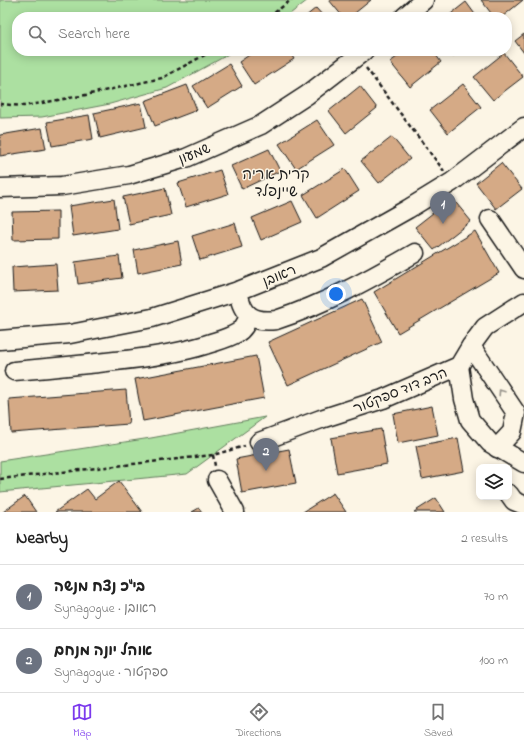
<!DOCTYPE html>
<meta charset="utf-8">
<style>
body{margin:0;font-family:"Indie Flower","Playpen Sans Hebrew",sans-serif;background:#f2f2f2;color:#222}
.controls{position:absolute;right:12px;bottom:12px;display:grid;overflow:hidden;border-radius:8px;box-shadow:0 2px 10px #0003}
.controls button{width:36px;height:36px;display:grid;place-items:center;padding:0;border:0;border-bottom:1px solid #e0e0e0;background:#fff;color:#222;font:20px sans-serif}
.you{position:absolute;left:336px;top:294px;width:14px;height:14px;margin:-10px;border:3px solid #fff;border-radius:50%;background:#1a73e8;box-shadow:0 0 0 6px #1a73e833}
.badge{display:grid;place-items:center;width:26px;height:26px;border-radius:50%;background:#7c3aed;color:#fff;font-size:13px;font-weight:700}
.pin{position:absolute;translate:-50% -33px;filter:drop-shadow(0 1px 2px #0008)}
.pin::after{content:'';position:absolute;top:21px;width:14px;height:12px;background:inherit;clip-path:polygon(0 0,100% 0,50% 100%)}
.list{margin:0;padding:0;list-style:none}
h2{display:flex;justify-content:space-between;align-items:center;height:52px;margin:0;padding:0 16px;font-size:17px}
h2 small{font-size:13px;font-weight:400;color:#767676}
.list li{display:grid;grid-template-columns:26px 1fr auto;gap:12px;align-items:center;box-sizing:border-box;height:64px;padding:0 16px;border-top:1px solid #e0e0e0}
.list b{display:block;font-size:15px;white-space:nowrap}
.list p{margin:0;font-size:13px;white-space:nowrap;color:#767676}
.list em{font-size:13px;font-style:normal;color:#767676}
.icon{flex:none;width:22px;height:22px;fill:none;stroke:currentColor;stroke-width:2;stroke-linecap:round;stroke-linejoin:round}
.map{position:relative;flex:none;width:524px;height:512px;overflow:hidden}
.search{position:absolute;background:#fff;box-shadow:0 2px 10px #0003;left:12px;right:12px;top:12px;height:44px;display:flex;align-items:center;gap:10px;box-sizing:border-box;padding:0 14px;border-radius:16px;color:#767676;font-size:15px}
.sheet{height:180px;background:#fff}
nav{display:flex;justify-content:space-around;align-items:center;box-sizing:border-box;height:56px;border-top:1px solid #e0e0e0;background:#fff;font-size:11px;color:#767676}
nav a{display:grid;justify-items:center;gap:2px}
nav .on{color:#7c3aed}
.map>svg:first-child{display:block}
.green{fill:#ace0a1;stroke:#647e5e}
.building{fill:#d5aa86;stroke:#1c1c1c}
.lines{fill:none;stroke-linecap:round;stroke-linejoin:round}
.minor-casing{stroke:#1c1c1c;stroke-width:21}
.path{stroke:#1c1c1c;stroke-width:2.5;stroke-dasharray:4 3;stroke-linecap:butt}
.minor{stroke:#fcf5e5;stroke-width:18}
.oneway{stroke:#97938b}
.labels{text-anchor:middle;stroke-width:3;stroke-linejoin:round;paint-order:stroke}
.street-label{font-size:14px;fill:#1c1c1c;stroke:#fcf5e5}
.neighbourhood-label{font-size:15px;fill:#1c1c1c;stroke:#fcf5e5}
</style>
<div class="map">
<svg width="524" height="512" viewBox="0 0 524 512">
<rect width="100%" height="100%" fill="#fcf5e5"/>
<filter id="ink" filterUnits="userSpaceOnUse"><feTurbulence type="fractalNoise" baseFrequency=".025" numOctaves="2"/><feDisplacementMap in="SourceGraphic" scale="8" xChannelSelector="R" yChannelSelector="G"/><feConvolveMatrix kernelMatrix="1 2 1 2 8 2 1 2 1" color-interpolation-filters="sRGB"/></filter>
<g filter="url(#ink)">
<!-- green -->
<g class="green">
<path d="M 0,0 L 308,0 L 286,17 L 17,17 L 17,51 L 233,51 L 220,59 L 167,88 L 110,104 L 42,117 L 0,118 Z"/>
<path d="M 265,417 L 187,474 L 0,492 L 0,461 L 151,438 Z"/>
</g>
<!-- building -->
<g class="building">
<path d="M 329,0 L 371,0 L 350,17 L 343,17 Z"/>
<path d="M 481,0 L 523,0 L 502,17 L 494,17 Z"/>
<path d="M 466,2 L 477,17 L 447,17 Z"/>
<path d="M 316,8 L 324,17 L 305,17 Z"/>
<path d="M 524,34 L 524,53 L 515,41 Z"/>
<path d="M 255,51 L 289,51 L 294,59 L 254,85 L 239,62 Z"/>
<path d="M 405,51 L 433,51 L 441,62 L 410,87 L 390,62 Z"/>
<path d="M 450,51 L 460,51 L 453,56 Z"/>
<path d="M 504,53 L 523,77 L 493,100 L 474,77 Z"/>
<path d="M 229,64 L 242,86 L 207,108 L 193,86 Z"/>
<path d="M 463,84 L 481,107 L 448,133 L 430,110 Z"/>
<path d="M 187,85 L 197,110 L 155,126 L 145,101 Z"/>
<path d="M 360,86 L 377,108 L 346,133 L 329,111 Z"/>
<path d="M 141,103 L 146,127 L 100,138 L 94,113 Z"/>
<path d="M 89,115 L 93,139 L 52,146 L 47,122 Z"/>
<path d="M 317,120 L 334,145 L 296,169 L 279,144 Z"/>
<path d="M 42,128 L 46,149 L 0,156 L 0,135 Z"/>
<path d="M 392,137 L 410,159 L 379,183 L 361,161 Z"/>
<path d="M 269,149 L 280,171 L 242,189 L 231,166 Z"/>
<path d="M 501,163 L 522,189 L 496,209 L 476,183 Z"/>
<path d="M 345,169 L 359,191 L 317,218 L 303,195 Z"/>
<path d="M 220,170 L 228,194 L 186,207 L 178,183 Z"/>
<path d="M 165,188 L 171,215 L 129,224 L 123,197 Z"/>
<path d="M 452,198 L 471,221 L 434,250 L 415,227 Z"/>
<path d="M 114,199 L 118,229 L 73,236 L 69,206 Z"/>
<path d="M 292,201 L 302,222 L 261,240 L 252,218 Z"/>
<path d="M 58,211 L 58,239 L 13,240 L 12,212 Z"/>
<path d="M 235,223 L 242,247 L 200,260 L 192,236 Z"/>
<path d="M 475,231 L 499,273 L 398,333 L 374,292 Z"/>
<path d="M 178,241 L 182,264 L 138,273 L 134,250 Z"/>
<path d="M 119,256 L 122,278 L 78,284 L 75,262 Z"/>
<path d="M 56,264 L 58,290 L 13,292 L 12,267 Z"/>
<path d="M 362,299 L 382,342 L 288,385 L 268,342 Z"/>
<path d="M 256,356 L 264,398 L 143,421 L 135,379 Z"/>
<path d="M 126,390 L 129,424 L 11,433 L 9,399 Z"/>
<path d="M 432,406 L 438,435 L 398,443 L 393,414 Z"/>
<path d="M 381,429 L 387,464 L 337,473 L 331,438 Z"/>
<path d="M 458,438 L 464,471 L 422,479 L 416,446 Z"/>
<path d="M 289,449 L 296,483 L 242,493 L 236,459 Z"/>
<path d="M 119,481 L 142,512 L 55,512 L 87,489 L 95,499 Z"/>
<path d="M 333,493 L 346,512 L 303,512 Z"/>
<path d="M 25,496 L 36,512 L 3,512 Z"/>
<path d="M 436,498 L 445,512 L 414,512 Z"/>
<path d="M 199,508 L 202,512 L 192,512 Z"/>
</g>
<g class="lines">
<defs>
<g id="minor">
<path d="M 404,17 L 424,0"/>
<path d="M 0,188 L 62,186 L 129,175 L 186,158 L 261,125 L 307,95 L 364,51"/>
<path d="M 490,219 L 524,269"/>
<path d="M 238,291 C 242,315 252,323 276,320 C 325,304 370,279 415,253"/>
<path d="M 0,340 L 70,334 L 152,318 L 238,291 L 321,258 L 408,209 L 452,182 L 524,127"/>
<path d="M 471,346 L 516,413 L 512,432 L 497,448"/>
<path d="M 459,366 L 464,399 L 470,420 L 490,443 L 524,463"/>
<path d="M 14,371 C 48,368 82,365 115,361 C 145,358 176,354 205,345 C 216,341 227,339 237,333 C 244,329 246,323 249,316"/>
<path d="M 259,442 L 321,419 L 383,399 L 459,366 L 471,346 L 485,327 L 524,302"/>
<path d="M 217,480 L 235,512"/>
<path d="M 509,494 L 514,501 L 524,505"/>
</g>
</defs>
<!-- minor casing -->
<use href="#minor" class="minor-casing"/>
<!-- path -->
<g class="path">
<path d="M 269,17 L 291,0"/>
<path d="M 366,68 L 444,171"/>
<path d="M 0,104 L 24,106 L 81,96 L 162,78 L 212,51"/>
<path d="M 213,455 L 215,466"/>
<path d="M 0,479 L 213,455 L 245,446"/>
</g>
<!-- minor -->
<use href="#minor" class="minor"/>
</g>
<!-- one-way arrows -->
<defs><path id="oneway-chevron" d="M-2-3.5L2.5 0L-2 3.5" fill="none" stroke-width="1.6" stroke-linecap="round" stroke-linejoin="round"/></defs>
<use class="oneway" href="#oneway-chevron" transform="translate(501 392) rotate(-124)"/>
</g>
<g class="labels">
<!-- street labels -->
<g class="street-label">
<text transform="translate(194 153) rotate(-22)" y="5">שמעון</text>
<text transform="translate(279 275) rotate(-22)" y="5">ראובן</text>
<text transform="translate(400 390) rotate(-22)" y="5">הרב דוד ספקטור</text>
</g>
<!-- neighbourhood labels -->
<g class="neighbourhood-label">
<text x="276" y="179">קרית אריה<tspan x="276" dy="17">שיינפלד</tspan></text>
</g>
</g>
</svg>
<div class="controls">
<button><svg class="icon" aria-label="layers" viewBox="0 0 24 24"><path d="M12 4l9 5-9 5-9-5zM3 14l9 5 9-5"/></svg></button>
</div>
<div class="you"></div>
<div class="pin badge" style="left:443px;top:224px;background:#6b7280">1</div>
<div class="pin badge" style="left:266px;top:471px;background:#6b7280">2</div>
<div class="search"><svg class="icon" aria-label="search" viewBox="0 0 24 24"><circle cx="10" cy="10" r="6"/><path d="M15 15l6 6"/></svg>Search here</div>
</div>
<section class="sheet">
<h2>Nearby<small>2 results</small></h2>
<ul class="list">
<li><span class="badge" style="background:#6b7280">1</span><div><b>בי&quot;כ נצח מנשה</b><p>Synagogue · ראובן</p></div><em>70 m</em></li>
<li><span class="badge" style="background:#6b7280">2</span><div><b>אוהל יונה מנחם</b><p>Synagogue · ספקטור</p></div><em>100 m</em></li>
</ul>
</section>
<nav>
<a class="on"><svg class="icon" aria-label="map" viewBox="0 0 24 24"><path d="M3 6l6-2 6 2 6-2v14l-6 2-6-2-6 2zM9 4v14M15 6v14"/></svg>Map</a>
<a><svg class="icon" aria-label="directions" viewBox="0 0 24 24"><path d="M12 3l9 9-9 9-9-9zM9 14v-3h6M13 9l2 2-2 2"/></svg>Directions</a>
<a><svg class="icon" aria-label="saved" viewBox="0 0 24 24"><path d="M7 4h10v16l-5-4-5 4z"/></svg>Saved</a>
</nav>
